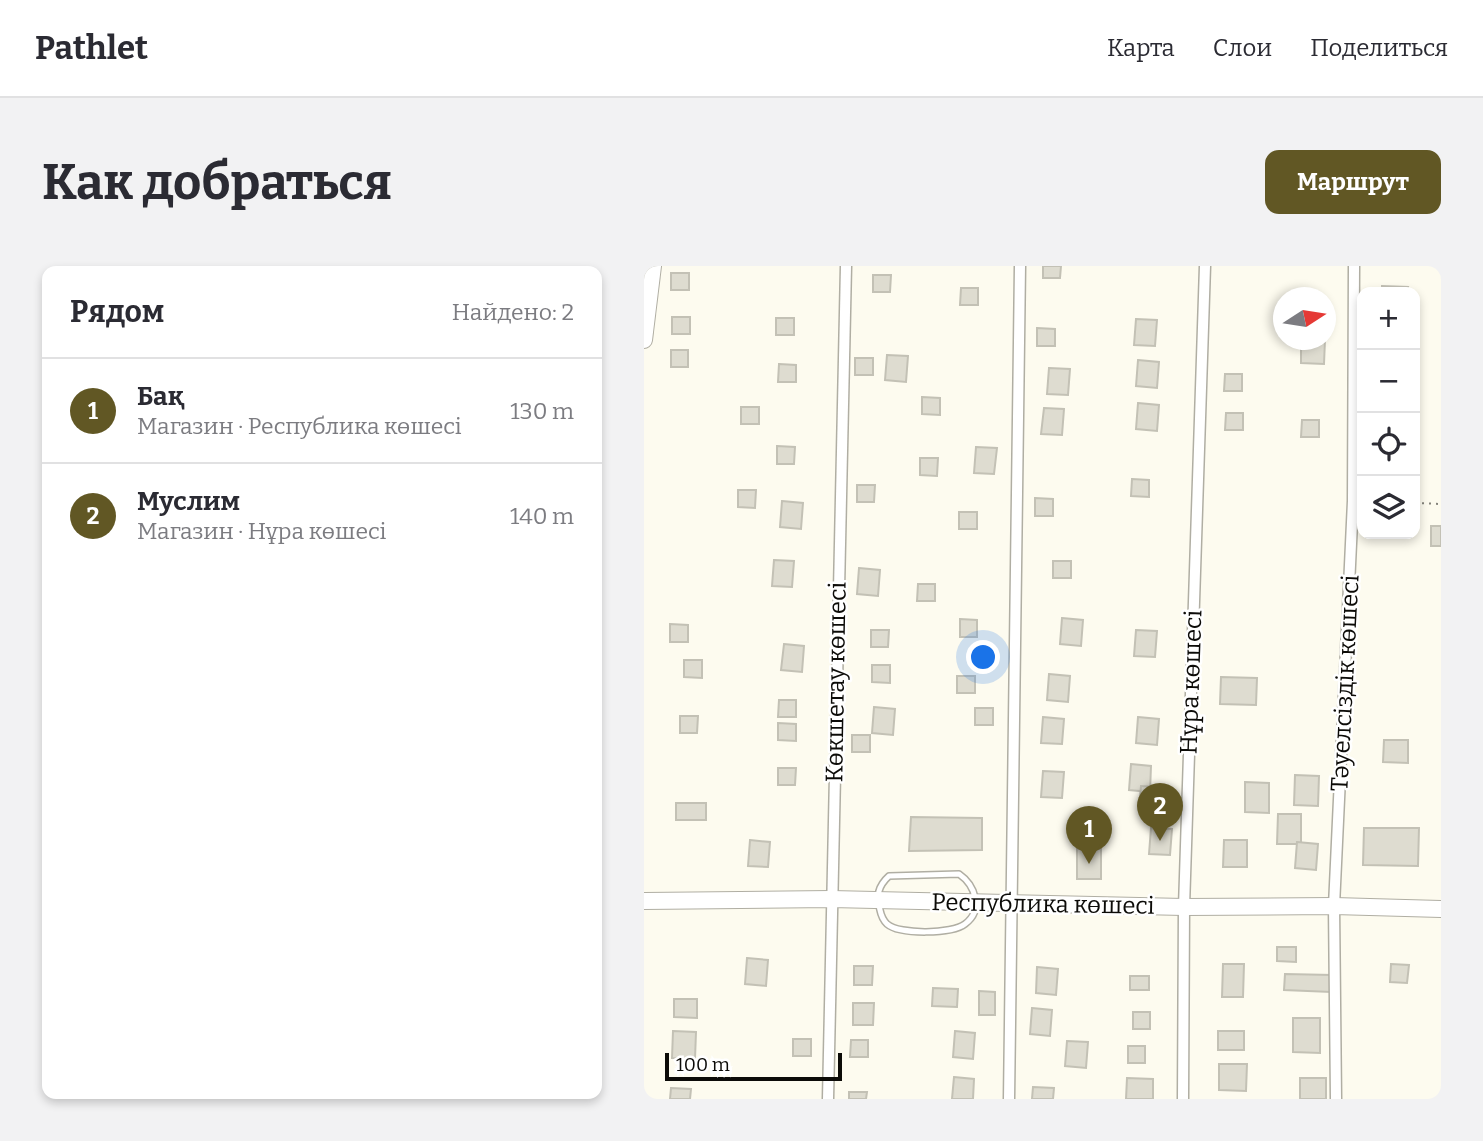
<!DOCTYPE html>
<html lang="ru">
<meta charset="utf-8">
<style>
body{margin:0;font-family:Bitter,serif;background:#f2f2f3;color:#2b2b33}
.controls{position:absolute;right:21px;top:21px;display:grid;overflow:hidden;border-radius:14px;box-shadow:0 4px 10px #0003}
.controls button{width:63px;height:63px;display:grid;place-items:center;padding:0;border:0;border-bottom:2px solid #e1e1e2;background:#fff;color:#2b2b33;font:35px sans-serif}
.compass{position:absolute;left:629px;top:21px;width:63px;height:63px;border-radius:50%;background:#fff;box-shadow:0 4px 10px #0003;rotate:78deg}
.scale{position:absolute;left:21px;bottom:18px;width:177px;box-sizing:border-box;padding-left:7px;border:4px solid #0c0b08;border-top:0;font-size:19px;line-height:24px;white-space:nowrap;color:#0c0b08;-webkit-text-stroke:5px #fff;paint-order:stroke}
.you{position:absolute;left:340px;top:392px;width:24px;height:24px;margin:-18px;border:5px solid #fff;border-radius:50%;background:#1a73e8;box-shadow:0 0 0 10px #1a73e833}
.badge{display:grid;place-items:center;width:46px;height:46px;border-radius:50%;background:#615724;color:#fff;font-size:23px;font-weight:700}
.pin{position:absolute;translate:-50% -58px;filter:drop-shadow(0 2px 4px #0008)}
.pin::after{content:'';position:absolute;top:37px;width:24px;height:21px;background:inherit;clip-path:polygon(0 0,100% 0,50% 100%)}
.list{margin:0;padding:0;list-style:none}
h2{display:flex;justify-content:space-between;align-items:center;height:91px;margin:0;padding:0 28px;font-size:30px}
h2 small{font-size:23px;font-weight:400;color:#7c7c81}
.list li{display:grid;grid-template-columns:46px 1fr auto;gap:21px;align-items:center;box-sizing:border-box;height:105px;padding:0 28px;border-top:2px solid #e1e1e2}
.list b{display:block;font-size:26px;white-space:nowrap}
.list p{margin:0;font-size:23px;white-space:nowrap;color:#7c7c81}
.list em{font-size:23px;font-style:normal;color:#7c7c81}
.icon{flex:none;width:38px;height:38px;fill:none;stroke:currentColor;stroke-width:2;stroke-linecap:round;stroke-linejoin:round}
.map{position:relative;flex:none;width:797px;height:833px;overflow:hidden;border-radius:14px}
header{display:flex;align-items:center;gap:42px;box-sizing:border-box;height:98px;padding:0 35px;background:#fff;border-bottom:2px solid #e1e1e2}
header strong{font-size:33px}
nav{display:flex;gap:38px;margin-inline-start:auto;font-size:24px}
.intro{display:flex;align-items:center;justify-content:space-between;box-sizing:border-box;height:168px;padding:0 42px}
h1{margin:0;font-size:49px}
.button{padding:18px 32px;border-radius:14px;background:#615724;color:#fff;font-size:24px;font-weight:700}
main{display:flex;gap:42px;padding:0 42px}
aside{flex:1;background:#fff;border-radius:14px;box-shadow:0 4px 10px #0003}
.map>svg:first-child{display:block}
.building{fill:#dedcd0;stroke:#c3c1b5;stroke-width:2}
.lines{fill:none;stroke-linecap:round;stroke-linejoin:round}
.lane-casing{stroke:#b0aea3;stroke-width:8}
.street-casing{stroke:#b0aea3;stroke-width:13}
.secondary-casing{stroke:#b0aea3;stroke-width:18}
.path{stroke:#84837b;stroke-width:2;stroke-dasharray:2 5;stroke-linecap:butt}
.lane{stroke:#fff;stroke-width:5}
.street{stroke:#fff;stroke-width:10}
.secondary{stroke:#fff;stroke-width:16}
.labels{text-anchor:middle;stroke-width:5;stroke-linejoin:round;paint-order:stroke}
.street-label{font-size:24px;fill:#0c0b08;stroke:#fff}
</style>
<header>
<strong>Pathlet</strong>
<nav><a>Карта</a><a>Слои</a><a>Поделиться</a></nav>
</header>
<div class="intro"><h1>Как добраться</h1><a class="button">Маршрут</a></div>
<main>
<aside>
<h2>Рядом<small>Найдено: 2</small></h2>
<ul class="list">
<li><span class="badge">1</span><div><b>Бақ</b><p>Магазин · Республика көшесі</p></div><em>130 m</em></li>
<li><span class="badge">2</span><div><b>Муслим</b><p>Магазин · Нұра көшесі</p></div><em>140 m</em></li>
</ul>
</aside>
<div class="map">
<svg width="797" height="833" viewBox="0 0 797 833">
<rect width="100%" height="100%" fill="#fdfbef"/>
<!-- building -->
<g class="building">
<path d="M 399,0 L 417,0 L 416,12 L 399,12 Z"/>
<rect x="27" y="7" width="18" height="17"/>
<path d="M 229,9 L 247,9 L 246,26 L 229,26 Z"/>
<path d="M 738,20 L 764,21 L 763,26 L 738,26 Z"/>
<path d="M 317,22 L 334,22 L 334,39 L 316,39 Z"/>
<rect x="28" y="51" width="18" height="17"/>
<rect x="132" y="52" width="18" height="17"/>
<path d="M 492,53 L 513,54 L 511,80 L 490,79 Z"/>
<path d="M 393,62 L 411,63 L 411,80 L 393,80 Z"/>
<path d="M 657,74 L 681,74 L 680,98 L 657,97 Z"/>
<rect x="27" y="84" width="17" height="17"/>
<path d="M 243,89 L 264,90 L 262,116 L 241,114 Z"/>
<rect x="211" y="92" width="18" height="17"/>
<path d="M 494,94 L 515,96 L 513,122 L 492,120 Z"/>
<path d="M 135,98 L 152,99 L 152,116 L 134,116 Z"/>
<path d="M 405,102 L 426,103 L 424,129 L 403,128 Z"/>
<path d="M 581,108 L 598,108 L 598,125 L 580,125 Z"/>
<path d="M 278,131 L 296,132 L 296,149 L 278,148 Z"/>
<path d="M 494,137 L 515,139 L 513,165 L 492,163 Z"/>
<rect x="97" y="141" width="18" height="17"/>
<path d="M 400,142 L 420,143 L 418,169 L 397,168 Z"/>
<path d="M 582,147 L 599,147 L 599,164 L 581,164 Z"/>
<path d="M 658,154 L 675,154 L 675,171 L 657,171 Z"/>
<path d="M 133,180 L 151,181 L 150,198 L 133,198 Z"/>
<path d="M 332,181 L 353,182 L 350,208 L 330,207 Z"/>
<path d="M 276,192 L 294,192 L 293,210 L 276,209 Z"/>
<path d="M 488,213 L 505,214 L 505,231 L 487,230 Z"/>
<path d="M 213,219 L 231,219 L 230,236 L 213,236 Z"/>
<path d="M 94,224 L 112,224 L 111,242 L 94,241 Z"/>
<path d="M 391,232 L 409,233 L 409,250 L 391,250 Z"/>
<path d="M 138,235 L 159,237 L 157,263 L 136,261 Z"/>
<rect x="315" y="246" width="18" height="17"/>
<rect x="787" y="260" width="10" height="20"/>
<path d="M 130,294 L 150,295 L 148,321 L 128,320 Z"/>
<rect x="409" y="295" width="18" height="17"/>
<path d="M 215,302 L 236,304 L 234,330 L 213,328 Z"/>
<path d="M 274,318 L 291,318 L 291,335 L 273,335 Z"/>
<path d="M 418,352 L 439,354 L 437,380 L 416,378 Z"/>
<path d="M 316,353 L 333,354 L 333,371 L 316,371 Z"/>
<path d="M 26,358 L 44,359 L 44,376 L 26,376 Z"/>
<path d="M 227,364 L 245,364 L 244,381 L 227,381 Z"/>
<path d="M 492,364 L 513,365 L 511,391 L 490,390 Z"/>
<path d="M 140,378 L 160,380 L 158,406 L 137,404 Z"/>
<path d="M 40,394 L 58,394 L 58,412 L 40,411 Z"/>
<path d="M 228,399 L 246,399 L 246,417 L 228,416 Z"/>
<path d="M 405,408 L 426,410 L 424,436 L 403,434 Z"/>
<rect x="313" y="410" width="18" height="17"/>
<path d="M 577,411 L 613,412 L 612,439 L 576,438 Z"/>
<path d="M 135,434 L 152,434 L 152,451 L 134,451 Z"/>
<path d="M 230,441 L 251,443 L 249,469 L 228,467 Z"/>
<rect x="331" y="442" width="18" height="17"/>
<path d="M 36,450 L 54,450 L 53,467 L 36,467 Z"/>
<path d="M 399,451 L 420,453 L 418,478 L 397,477 Z"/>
<path d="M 494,451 L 515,453 L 513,479 L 492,477 Z"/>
<path d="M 134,457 L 152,458 L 152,475 L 134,474 Z"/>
<rect x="208" y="469" width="18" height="17"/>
<path d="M 740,474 L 764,474 L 764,497 L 739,496 Z"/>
<path d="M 487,498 L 507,500 L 506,526 L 485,524 Z"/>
<path d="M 134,502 L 152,502 L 151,519 L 134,519 Z"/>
<path d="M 399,505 L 420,506 L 418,532 L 397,531 Z"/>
<path d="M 651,509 L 675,510 L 674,540 L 650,539 Z"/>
<path d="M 601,516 L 625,517 L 625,547 L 601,546 Z"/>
<path d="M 497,520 L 527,522 L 526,544 L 495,542 Z"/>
<rect x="32" y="537" width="30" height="17"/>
<path d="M 634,548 L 657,548 L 657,578 L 633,578 Z"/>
<path d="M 267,551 L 338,552 L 338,584 L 265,585 Z"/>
<path d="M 507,562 L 528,563 L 526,589 L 505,588 Z"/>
<path d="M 720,562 L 775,562 L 774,600 L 719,599 Z"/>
<path d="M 106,574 L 126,576 L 124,601 L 104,600 Z"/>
<path d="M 580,574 L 603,574 L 603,601 L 579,601 Z"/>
<path d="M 653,576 L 674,578 L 672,604 L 651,602 Z"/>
<rect x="433" y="583" width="24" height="30"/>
<path d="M 633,681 L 652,681 L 652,696 L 633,695 Z"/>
<path d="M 103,692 L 124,694 L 122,720 L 101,718 Z"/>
<path d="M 579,698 L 600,698 L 599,731 L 578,731 Z"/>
<path d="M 747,698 L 765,699 L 763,717 L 746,716 Z"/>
<path d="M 210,700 L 229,700 L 228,719 L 210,719 Z"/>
<path d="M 393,701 L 414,703 L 412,729 L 392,727 Z"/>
<path d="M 641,708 L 688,709 L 687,726 L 640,724 Z"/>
<rect x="486" y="710" width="19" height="14"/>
<path d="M 289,722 L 314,723 L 313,741 L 288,740 Z"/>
<path d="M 335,725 L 351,726 L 351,749 L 335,749 Z"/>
<path d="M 30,733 L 53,733 L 53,752 L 30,751 Z"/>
<path d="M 209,737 L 230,737 L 229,759 L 209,759 Z"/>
<path d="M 388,742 L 408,744 L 406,770 L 386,768 Z"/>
<rect x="489" y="746" width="17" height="17"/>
<path d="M 649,752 L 676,752 L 676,787 L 649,786 Z"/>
<path d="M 29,765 L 52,766 L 51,793 L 28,792 Z"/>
<path d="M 311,765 L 331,767 L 329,793 L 309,791 Z"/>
<rect x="574" y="765" width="26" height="19"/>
<rect x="149" y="773" width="18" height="17"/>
<path d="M 207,774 L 224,774 L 224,791 L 206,791 Z"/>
<path d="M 423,775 L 444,776 L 442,802 L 421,800 Z"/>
<rect x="484" y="780" width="17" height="17"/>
<path d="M 575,798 L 603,798 L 602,825 L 575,824 Z"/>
<path d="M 310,811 L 330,813 L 329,833 L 308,833 Z"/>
<path d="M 483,812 L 509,813 L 509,833 L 482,833 Z"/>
<rect x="656" y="812" width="26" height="21"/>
<path d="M 389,821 L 410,822 L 409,833 L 388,833 Z"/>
<path d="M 27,822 L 47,823 L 46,833 L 26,833 Z"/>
<path d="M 205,826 L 223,826 L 222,833 L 205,833 Z"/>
</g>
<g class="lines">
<defs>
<path id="lane" d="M 315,608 C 331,619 340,644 321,658 C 308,668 256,669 243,658 C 239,654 237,649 236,644 C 232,630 234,620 245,610 Z"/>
<g id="street">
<path d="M 184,833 L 202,0"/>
<path d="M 365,833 L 376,0"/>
<path d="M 539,833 L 540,641 L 561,0"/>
<path d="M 692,833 L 690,640 L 709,235 L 710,0"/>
</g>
<g id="secondary">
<path d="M 0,74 L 9,0"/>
<path d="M 0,635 L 187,633 L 540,641 L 690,640 L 797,643"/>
</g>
</defs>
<!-- lane casing -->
<use href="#lane" class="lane-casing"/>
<!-- street casing -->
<use href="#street" class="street-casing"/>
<!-- secondary casing -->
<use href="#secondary" class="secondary-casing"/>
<!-- path -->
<path class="path" d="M 771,237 L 797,238"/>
<!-- lane -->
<use href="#lane" class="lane"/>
<!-- street -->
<use href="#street" class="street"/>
<!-- secondary -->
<use href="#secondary" class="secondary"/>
</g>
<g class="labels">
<!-- street labels -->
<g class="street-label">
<text transform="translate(192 416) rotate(-89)" y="8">Көкшетау көшесі</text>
<text transform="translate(547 416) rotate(-88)" y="8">Нұра көшесі</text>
<text transform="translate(701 417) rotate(-87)" y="8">Тәуелсіздік көшесі</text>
<text transform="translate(399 638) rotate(1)" y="8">Республика көшесі</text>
</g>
</g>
</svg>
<div class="controls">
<button>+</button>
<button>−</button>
<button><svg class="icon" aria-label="locate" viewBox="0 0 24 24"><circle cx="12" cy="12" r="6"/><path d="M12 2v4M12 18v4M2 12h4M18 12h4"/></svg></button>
<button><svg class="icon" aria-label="layers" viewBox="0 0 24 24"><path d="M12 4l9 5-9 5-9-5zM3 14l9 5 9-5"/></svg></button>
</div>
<svg class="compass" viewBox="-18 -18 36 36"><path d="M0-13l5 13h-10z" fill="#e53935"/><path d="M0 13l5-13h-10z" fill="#7c7c81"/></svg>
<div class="scale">100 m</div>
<div class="you"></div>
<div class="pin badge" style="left:445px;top:598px">1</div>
<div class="pin badge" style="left:516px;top:575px">2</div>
</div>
</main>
